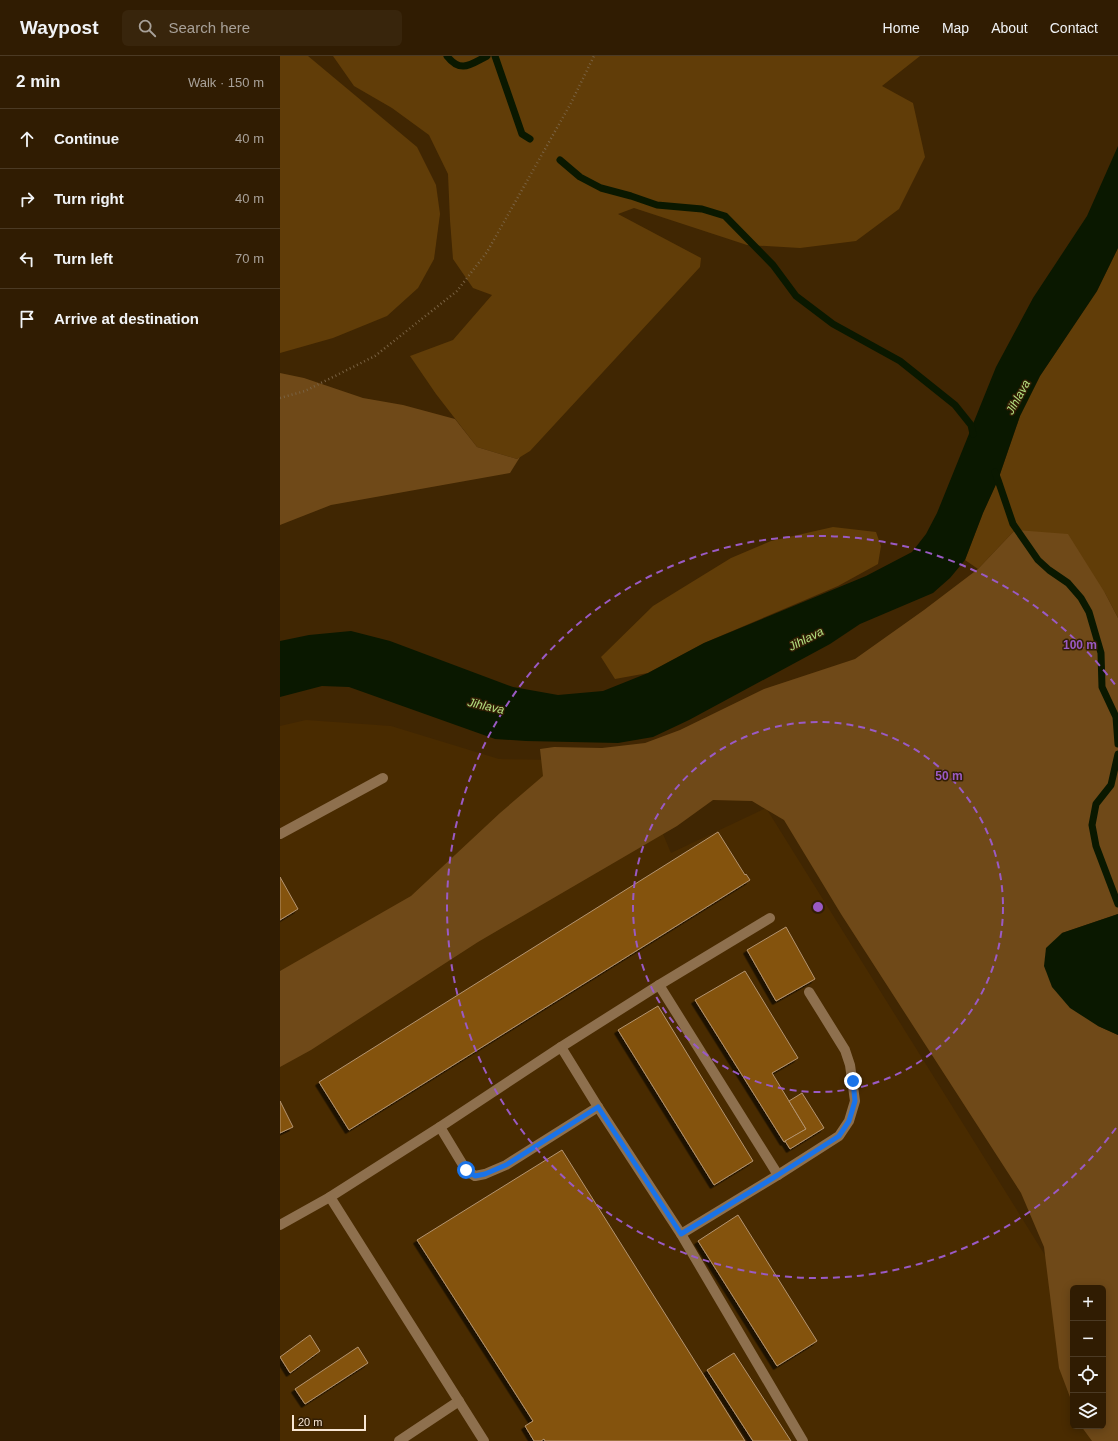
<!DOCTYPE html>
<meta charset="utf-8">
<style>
body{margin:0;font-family:Helvetica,sans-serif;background:#38250c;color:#f1f3f6}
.controls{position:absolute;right:12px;bottom:12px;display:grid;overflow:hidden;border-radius:6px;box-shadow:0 2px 10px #0003}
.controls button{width:36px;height:36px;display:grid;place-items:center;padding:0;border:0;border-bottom:1px solid #4b3a24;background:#301c02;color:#f1f3f6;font:20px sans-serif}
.scale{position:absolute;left:12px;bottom:10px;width:74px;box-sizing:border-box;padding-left:4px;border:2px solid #f7e6d4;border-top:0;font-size:11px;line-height:14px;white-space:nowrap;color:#f7e6d4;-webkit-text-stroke:3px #321e04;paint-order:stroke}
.stop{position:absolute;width:12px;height:12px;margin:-9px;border:3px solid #1a73e8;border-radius:50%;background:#fff}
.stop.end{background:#1a73e8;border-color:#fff;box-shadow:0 1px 4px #0008}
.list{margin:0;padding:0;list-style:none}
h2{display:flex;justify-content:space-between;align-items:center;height:52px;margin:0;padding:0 16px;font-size:17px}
h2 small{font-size:13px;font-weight:400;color:#a8a199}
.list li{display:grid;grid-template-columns:26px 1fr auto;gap:12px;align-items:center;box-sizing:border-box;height:60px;padding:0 16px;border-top:1px solid #4b3a24}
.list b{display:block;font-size:15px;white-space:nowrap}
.list em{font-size:13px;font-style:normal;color:#a8a199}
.icon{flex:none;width:22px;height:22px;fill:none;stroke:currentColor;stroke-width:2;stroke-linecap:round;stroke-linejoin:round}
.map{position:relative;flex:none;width:838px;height:1385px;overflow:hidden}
header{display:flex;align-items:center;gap:24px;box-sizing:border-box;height:56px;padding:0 20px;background:#301c02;border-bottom:1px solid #4b3a24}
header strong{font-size:19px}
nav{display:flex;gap:22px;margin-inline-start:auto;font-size:14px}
.search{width:280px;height:36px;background:#38250c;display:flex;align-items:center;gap:10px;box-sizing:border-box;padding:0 14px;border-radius:6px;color:#a8a199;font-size:15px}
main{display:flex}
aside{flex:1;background:#301c02}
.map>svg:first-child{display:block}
.built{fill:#492b00}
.green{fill:#613d08}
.forest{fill:#6f4918}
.water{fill:#0a1800}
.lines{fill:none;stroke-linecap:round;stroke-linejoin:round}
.stream{stroke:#0a1800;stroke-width:7}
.building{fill:#84530a;stroke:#b49471;filter:url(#shadow)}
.path{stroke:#796243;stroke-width:2.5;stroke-dasharray:1 3;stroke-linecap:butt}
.service{stroke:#8e704e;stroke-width:10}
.route{stroke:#1a73e8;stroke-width:5}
.ring{fill:none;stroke:#9a5ac4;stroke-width:2;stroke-dasharray:7 5}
.labels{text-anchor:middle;stroke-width:3;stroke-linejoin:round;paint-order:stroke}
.water-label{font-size:12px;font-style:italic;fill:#b3e081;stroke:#321e04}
.centre{fill:#9a5ac4;stroke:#321e04;stroke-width:2}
.ring-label{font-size:12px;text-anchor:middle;font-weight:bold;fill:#9a5ac4;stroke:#321e04;stroke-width:3;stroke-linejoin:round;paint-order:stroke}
</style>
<header>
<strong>Waypost</strong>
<div class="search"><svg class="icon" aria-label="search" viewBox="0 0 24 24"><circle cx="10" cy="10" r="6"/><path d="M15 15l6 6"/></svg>Search here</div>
<nav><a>Home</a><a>Map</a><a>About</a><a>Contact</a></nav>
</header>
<main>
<aside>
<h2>2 min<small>Walk · 150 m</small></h2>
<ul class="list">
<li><svg class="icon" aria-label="ahead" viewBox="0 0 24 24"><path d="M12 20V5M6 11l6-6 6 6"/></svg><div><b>Continue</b></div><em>40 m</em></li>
<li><svg class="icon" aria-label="right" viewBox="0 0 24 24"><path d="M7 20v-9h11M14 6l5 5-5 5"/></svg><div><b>Turn right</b></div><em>40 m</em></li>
<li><svg class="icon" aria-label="left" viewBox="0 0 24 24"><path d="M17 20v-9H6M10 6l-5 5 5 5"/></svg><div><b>Turn left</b></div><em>70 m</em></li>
<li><svg class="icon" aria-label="arrive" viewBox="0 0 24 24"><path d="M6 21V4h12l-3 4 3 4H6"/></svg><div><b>Arrive at destination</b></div></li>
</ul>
</aside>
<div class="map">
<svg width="838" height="1385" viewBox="0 0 838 1385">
<defs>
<filter id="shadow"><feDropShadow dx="-3.5" dy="3.5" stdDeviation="0" flood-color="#0009"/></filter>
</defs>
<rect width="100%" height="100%" fill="#402602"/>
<!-- built -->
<path class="built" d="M 26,664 L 111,670 L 219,703 L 352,705 L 391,797 L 486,752 L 793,1244 L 793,1370 L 823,1370 L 838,1385 L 0,1385 L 0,670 Z"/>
<!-- green -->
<g class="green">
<path d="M 0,0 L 28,0 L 137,91 L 156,129 L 160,158 L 154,203 L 138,232 L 107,260 L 53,282 L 0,297 Z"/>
<path d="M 53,0 L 640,0 L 602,30 L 633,47 L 645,101 L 619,153 L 576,185 L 520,192 L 467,189 L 354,152 L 338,158 L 421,202 L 420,211 L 250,395 L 237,403 L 197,391 L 156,338 L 130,300 L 173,284 L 212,239 L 193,232 L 173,203 L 170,164 L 168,118 L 149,79 L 112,52 L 74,30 Z"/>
<path d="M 838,192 L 838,562 L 825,537 L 735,474 L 698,513 L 685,504 L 703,457 L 718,424 L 740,360 L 760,320 L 817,235 Z"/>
<path d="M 553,471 L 596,476 L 601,490 L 598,508 L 558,530 L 424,587 L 368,617 L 335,623 L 321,601 L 373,550 L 451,502 L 491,485 Z"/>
</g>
<!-- forest -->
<g class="forest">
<path d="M 0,317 L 24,322 L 83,342 L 123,349 L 175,363 L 197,391 L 237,403 L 240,401 L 230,417 L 51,449 L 0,469 Z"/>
<path d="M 735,474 L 788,478 L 825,537 L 838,562 L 838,858 L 782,877 L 818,970 L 838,979 L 838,1385 L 812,1385 L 801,1370 L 823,1370 L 823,1232 L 793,1232 L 793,1349 L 779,1312 L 764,1191 L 741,1137 L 561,858 L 504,764 L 472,745 L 433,744 L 397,770 L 198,886 L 31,994 L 0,1011 L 0,915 L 131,840 L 220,757 L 263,720 L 260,693 L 274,691 L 322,692 L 365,687 L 400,674 L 484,633 L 575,603 L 644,554 L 698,513 Z"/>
</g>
<!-- water -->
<g class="water">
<path d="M 838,90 L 838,192 L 817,235 L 760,320 L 740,360 L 718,424 L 703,457 L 685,504 L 670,522 L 653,537 L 580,568 L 550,588 L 409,664 L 373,681 L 338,687 L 246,685 L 215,683 L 69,631 L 42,630 L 0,641 L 0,585 L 29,579 L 71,575 L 110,585 L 233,631 L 278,639 L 323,635 L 368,617 L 424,587 L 586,520 L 632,496 L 646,478 L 657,457 L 716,311 L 753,242 L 807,160 Z"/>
<path d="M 838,858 L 838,979 L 818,970 L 790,952 L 772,931 L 764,910 L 766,892 L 782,877 Z"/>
</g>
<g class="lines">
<!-- stream -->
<g class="stream">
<path d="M 167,0 C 181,18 191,8 207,0"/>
<path d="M 215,0 L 242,78 L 250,83"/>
<path d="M 280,104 L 300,121 L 321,132 L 351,140 L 377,149 L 422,153 L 445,160 L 493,209 L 516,240 L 553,268 L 620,305 L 675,349 L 691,369 L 693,378"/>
<path d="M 715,416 L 718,424 L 733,468 L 758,504 L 769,514 L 788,527 L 801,542 L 809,556 L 821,597 L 822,631 L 836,661 L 838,688"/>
<path d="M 838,698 L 831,729 L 816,748 L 812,769 L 816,790 L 838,848"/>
</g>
</g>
<!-- building -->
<g class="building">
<path d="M 438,776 L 465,819 L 466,818 L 470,824 L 69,1074 L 39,1026 Z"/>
<path d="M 0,821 L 18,853 L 0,864 Z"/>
<path d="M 506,871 L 535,923 L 496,945 L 467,894 Z"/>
<path d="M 465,915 L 518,1002 L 492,1017 L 526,1073 L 504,1086 L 415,944 Z"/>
<path d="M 378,950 L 473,1105 L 434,1129 L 338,974 Z"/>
<path d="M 522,1037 L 544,1072 L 510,1093 L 505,1085 L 526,1073 L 509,1045 Z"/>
<path d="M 0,1045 L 13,1071 L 0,1077 Z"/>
<path d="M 282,1094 L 465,1385 L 265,1385 L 264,1383 L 261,1385 L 254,1385 L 245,1370 L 253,1365 L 137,1184 Z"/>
<path d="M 458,1159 L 537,1285 L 497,1310 L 418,1185 Z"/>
<path d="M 30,1279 L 40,1295 L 10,1317 L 0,1301 Z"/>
<path d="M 78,1291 L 88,1307 L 25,1348 L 15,1333 Z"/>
<path d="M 454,1297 L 511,1385 L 473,1385 L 427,1314 Z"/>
</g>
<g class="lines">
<!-- path -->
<path class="path" d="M 0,342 L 25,335 L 95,300 L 177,235 L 207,196 L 291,47 L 314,0"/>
<!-- service -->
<g class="service">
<path d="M 0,778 L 103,722"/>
<path d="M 379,929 L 498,1119 L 401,1178"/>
<path d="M 281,991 L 379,929 L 490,862"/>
<path d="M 160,1071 L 186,1114 L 195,1120 L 205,1118 L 226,1109 L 318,1051"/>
<path d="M 498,1119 L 559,1080 L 569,1065 L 575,1045 L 570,1009 L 565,994 L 529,936"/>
<path d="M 0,1169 L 50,1141"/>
<path d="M 119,1385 L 179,1345"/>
<path d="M 204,1385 L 50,1141 L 160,1071 L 281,991 L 318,1051 L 401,1178 L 523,1385"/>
</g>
</g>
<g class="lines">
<!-- route -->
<path class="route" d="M 186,1114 L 195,1120 L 205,1118 L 226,1109 L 318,1051 L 401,1178 L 498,1119 L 559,1080 L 569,1065 L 575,1045 L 573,1025"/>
</g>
<!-- distance rings -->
<g class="ring">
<circle cx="538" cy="851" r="185"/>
<path d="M836 1072A371 371 0 1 1 836 630"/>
</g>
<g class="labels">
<!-- water labels -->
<g class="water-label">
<text transform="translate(738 341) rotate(-61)" y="4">Jihlava</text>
<text transform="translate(526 583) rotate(-27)" y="4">Jihlava</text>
<text transform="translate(206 650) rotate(13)" y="4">Jihlava</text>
</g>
</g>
<circle cx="538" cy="851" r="6" class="centre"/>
<g class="ring-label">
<text x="800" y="593">100 m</text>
<text x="669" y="724">50 m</text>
</g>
</svg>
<div class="controls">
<button>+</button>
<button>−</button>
<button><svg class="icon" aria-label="locate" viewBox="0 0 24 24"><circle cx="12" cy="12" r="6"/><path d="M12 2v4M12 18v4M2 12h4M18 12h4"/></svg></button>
<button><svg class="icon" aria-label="layers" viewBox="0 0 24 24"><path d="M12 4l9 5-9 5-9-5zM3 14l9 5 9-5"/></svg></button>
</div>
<div class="scale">20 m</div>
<div class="stop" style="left:186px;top:1114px"></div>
<div class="stop end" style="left:573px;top:1025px"></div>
</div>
</main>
